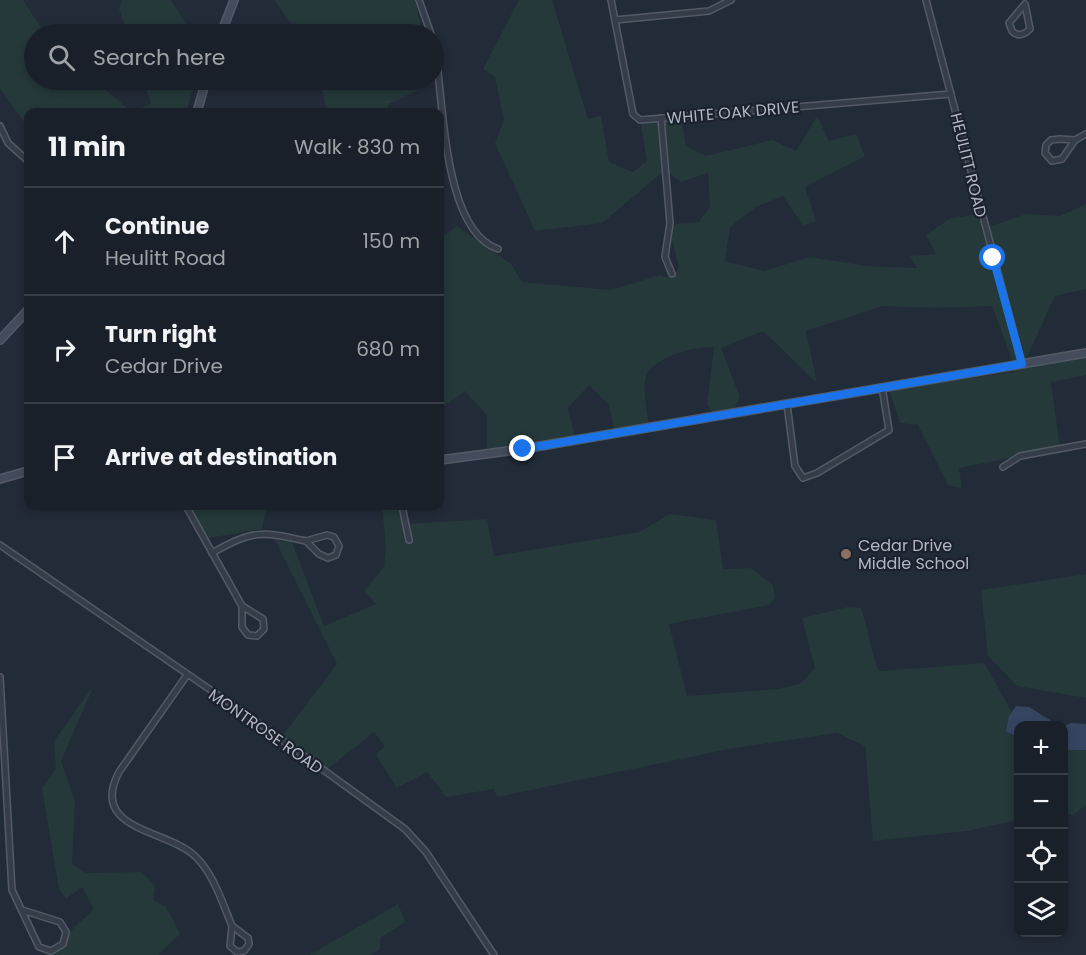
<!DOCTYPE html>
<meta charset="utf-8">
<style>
body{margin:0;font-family:Poppins,sans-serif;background:#232832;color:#f1f3f6}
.controls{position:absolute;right:18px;bottom:18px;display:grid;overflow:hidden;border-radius:12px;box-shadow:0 3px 9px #0003}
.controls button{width:54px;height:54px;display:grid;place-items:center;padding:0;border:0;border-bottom:2px solid #383e47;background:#1a202a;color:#f1f3f6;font:30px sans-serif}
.stop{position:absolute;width:18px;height:18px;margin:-14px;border:4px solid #1a73e8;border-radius:50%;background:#fff}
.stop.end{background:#1a73e8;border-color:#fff;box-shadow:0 2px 6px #0008}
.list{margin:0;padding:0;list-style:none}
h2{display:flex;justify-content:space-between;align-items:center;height:78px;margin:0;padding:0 24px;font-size:26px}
h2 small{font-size:20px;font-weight:400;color:#9fa3a8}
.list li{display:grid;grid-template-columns:39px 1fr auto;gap:18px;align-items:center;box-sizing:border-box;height:108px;padding:0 24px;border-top:2px solid #383e47}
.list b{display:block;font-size:22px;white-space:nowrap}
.list p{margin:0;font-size:20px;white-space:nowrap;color:#9fa3a8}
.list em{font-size:20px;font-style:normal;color:#9fa3a8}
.icon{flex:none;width:33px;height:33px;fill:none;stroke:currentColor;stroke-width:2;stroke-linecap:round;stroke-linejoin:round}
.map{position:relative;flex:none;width:1086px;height:955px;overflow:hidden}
.search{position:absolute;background:#1a202a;box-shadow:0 3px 9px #0003;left:24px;top:24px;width:420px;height:66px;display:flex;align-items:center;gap:15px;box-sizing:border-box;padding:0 21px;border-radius:33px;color:#9fa3a8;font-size:22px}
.panel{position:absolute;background:#1a202a;box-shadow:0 3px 9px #0003;left:24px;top:108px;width:420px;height:402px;border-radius:12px}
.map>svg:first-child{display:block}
.green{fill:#25383a}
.water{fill:#36455f}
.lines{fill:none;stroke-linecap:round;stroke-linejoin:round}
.street-casing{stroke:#535a66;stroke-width:8}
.secondary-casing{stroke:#535a66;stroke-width:10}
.street{stroke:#353d49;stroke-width:5}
.secondary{stroke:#444c5b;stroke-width:7}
.route{stroke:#1a73e8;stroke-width:8}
.education-dot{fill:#8d6e63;stroke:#1b222d;stroke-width:2}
.labels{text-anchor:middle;stroke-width:4.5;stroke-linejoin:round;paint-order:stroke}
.street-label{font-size:16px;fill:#b0b7c5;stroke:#1b222d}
.poi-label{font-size:16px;fill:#b0b7c5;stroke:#1b222d;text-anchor:start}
</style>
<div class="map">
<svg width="1086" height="955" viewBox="0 0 1086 955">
<rect width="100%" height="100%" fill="#222b38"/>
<!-- green -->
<g class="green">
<path d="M 0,0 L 23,0 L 43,31 L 54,25 L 61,34 L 34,34 L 34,80 L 93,80 L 132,112 L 28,112 L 28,127 L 0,89 Z"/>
<path d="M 122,0 L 171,0 L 192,34 L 128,34 L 119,9 Z"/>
<path d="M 274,0 L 415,0 L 422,34 L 299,34 Z"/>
<path d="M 519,0 L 552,0 L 588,119 L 601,116 L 609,162 L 633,172 L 647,161 L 640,119 L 681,116 L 686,146 L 706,156 L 772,140 L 796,151 L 817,116 L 829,141 L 856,134 L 865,156 L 805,187 L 816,221 L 803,226 L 783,196 L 756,207 L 730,227 L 725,261 L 764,271 L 810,257 L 867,266 L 917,268 L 910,256 L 936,254 L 926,235 L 949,219 L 982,213 L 986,228 L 1026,214 L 1060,216 L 1086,204 L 1086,289 L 1055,296 L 1025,361 L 1086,351 L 1086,375 L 1051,382 L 1060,448 L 959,468 L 962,488 L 948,485 L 918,425 L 900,423 L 889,389 L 1014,372 L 1011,357 L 992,306 L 935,308 L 883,306 L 806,331 L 817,383 L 763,331 L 721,348 L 740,397 L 733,411 L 714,415 L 707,404 L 714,347 C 695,346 649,357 645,380 C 643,394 648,413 649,428 L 615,434 L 609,405 L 589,385 L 568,408 L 576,441 L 487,453 L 487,415 L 465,391 L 440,409 L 440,239 L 457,226 L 511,264 L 522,282 L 611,290 L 660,275 L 673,279 L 679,267 L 670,232 L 676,224 L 699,222 L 710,206 L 708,173 L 681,182 L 665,170 L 602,223 L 535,231 L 495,143 L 504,120 L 495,77 L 483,69 Z"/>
<path d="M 143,80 L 196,80 L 186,112 L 133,112 L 151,103 Z"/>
<path d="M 320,80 L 432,80 L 433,83 L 389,104 L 385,112 L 327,112 Z"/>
<path d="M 191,506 L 267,506 L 262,529 L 208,538 L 190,509 Z"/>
<path d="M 382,506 L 406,506 L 407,524 L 487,519 L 494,556 L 639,532 L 670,514 L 716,520 L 723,569 L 751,568 L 773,585 L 775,598 L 769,605 L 669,624 L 687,696 L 777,689 L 800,684 L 815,668 L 802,618 L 848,607 L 861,608 C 867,623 873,663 880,671 L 984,663 L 1012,712 L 1009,716 L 1011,736 L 1018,738 L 1018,820 L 967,831 L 873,841 L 865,746 L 837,733 L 734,748 L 497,797 L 494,789 L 446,797 L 427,772 L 397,788 L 376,755 L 385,746 L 374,732 L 325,771 L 280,739 L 337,664 L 275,540 L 292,542 L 324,626 L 376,604 L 364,591 L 384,567 L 386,549 Z"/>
<path d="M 1086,574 L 1086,698 L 1017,686 L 988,656 L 981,590 Z"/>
<path d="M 94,685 L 61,761 L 75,801 L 72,864 L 86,873 L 141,872 L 155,886 L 153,900 L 166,907 L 180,934 L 158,955 L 45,955 L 94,909 L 82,887 L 66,899 L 59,889 L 42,788 L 56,769 L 54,741 Z"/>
<path d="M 1064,750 L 1086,750 L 1086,805 L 1073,815 L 1064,813 Z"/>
<path d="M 398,904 L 405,922 L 380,938 L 380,949 L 370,955 L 309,955 Z"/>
</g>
<!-- water -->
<g class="water">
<path d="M 1016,706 L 1029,707 L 1058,725 L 1018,726 L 1018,738 L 1006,731 L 1009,716 Z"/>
<path d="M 1071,723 L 1086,724 L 1086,750 L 1064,750 L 1064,726 Z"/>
</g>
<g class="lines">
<defs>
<g id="street">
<path d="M 419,0 L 431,34"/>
<path d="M 611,0 L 633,114 L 640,120 L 951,94"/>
<path d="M 926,0 L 1022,364"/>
<path d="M 1025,4 L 1030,29 C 1024,35 1018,37 1012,31 L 1009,23 Z"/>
<path d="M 615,20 L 709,11 L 731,0"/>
<path d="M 434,43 C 444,93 441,230 498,249"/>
<path d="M 661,118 L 670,223 L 665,257 L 672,274"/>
<path d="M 0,126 L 8,143 L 28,161"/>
<path d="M 1060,139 L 1075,140 L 1062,159 L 1052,161 L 1045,153 L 1046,145 L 1051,140 Z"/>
<path d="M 1075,140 L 1086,134"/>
<path d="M 787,404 L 795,466 L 803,478 L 817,473 L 889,430 L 882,387"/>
<path d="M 1003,467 L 1020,456 L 1086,444"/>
<path d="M 186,506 L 242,606"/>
<path d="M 402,506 L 409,540"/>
<path d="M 327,535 L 334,537 L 339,546 L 336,555 L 328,558 L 319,554 L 306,541 Z"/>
<path d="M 0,545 L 260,724 L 405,829 L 426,852 L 494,955"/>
<path d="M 212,553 C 253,530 261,531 306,541"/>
<path d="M 242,606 L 263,619 L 264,629 L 257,636 L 248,635 L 242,627 Z"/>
<path d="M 187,675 L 119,772 C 88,831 168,829 196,857 C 214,875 222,902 232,926"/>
<path d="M 0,677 L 12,890 L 39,947 L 51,951 L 63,944 L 66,932 L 60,922 L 22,910"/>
<path d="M 232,926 L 248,938 L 249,944 L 244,951 L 237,952 L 230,946 Z"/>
</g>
<g id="secondary">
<path d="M 221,34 L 234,0"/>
<path d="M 197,112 L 206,80"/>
<path d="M 0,340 L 28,310"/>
<path d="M 440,460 L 523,449 L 1086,353"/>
<path d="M 0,479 L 28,471"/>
</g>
</defs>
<!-- street casing -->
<use href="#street" class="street-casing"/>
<!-- secondary casing -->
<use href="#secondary" class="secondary-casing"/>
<!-- street -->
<use href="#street" class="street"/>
<!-- secondary -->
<use href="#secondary" class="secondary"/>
</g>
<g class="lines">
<!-- route -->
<path class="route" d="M 523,449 L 1022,364 L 993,258"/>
</g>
<!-- markers -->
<circle class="education-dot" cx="846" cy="554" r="6"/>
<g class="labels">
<!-- street labels -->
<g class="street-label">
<text transform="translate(733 112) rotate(-5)" y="6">WHITE OAK DRIVE</text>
<text transform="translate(969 165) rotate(76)" y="6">HEULITT ROAD</text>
<text transform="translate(266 731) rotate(35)" y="6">MONTROSE ROAD</text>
</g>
<!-- poi labels -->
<g class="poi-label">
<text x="858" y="551">Cedar Drive<tspan x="858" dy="18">Middle School</tspan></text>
</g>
</g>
</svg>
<div class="controls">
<button>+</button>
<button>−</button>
<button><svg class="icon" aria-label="locate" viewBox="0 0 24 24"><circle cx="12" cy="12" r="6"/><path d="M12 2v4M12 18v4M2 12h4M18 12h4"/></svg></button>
<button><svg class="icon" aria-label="layers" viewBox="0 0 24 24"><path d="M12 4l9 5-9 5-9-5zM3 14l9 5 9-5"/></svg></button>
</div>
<div class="stop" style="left:993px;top:258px"></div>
<div class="stop end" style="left:523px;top:449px"></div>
<div class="search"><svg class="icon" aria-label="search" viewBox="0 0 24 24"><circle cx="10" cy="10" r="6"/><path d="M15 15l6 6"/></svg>Search here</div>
<section class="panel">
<h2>11 min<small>Walk · 830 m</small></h2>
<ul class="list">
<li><svg class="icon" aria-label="ahead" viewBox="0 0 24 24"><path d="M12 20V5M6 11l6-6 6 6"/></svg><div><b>Continue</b><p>Heulitt Road</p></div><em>150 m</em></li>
<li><svg class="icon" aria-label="right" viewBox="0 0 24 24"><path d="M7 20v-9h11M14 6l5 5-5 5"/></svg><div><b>Turn right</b><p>Cedar Drive</p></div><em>680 m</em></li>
<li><svg class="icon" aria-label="arrive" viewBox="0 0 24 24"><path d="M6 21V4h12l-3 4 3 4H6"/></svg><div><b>Arrive at destination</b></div></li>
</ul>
</section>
</div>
